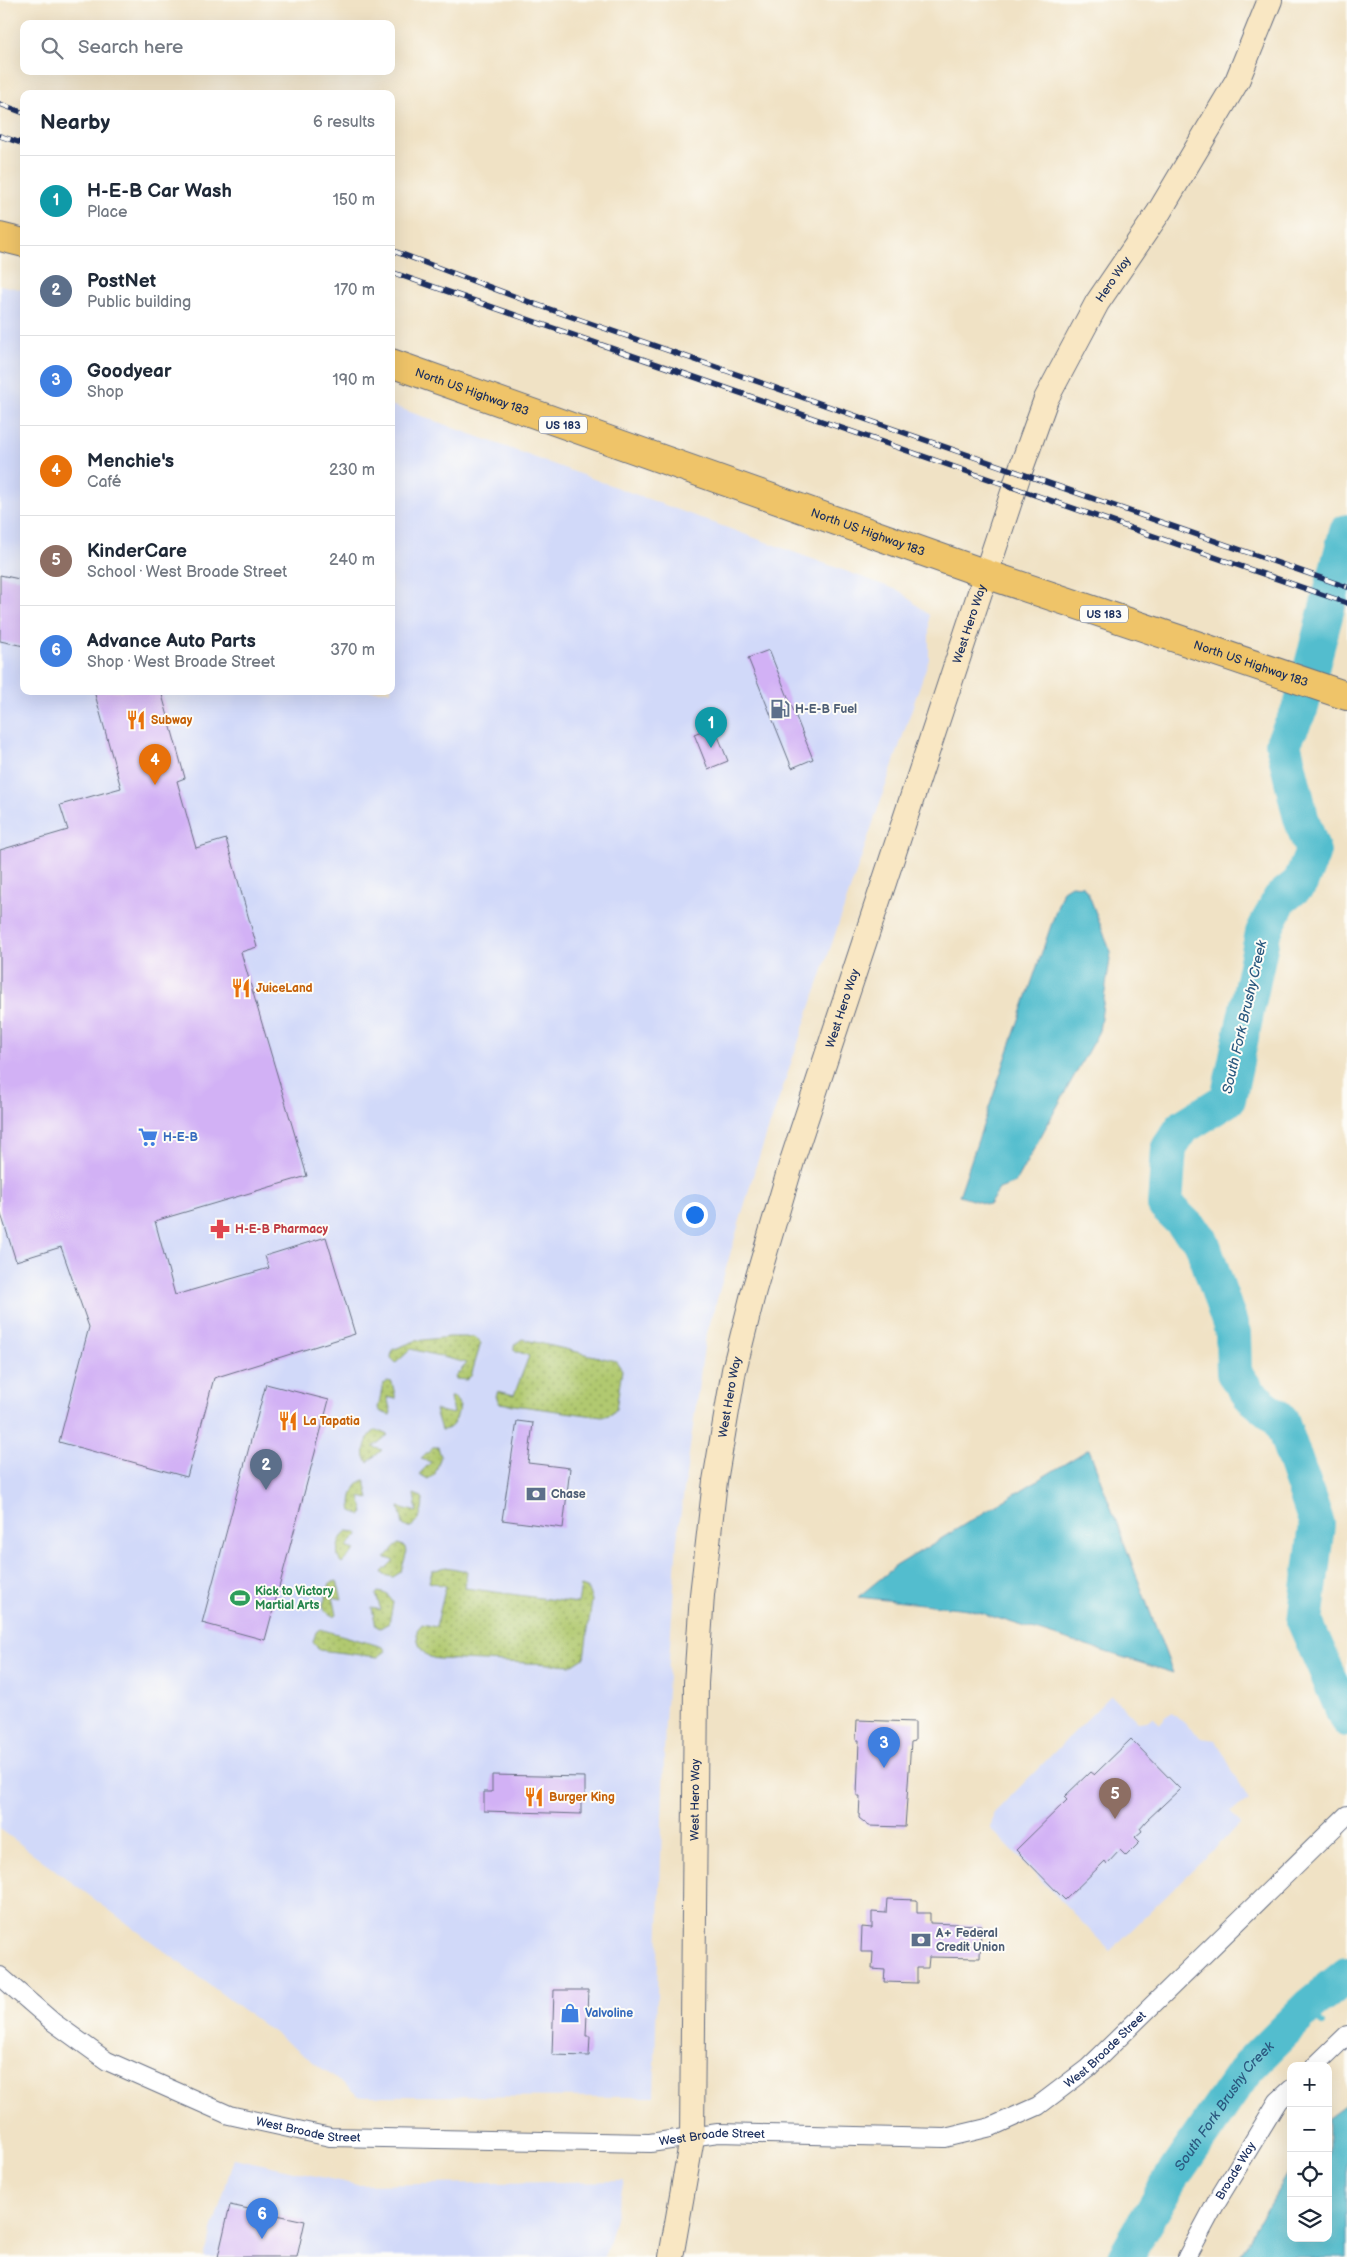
<!DOCTYPE html>
<meta charset="utf-8">
<style>
body{margin:0;font-family:"Balsamiq Sans",sans-serif;background:#f6f6f7;color:#1f2937}
.controls{position:absolute;right:15px;bottom:15px;display:grid;overflow:hidden;border-radius:10px;box-shadow:0 5px 20px #0002}
.controls button{width:45px;height:45px;display:grid;place-items:center;padding:0;border:0;border-bottom:1px solid #e0e1e3;background:#fff;color:#1f2937;font:25px sans-serif}
.you{position:absolute;left:694px;top:1214px;width:18px;height:18px;margin:-12px;border:4px solid #fff;border-radius:50%;background:#1a73e8;box-shadow:0 0 0 8px #1a73e833}
.badge{display:grid;place-items:center;width:32px;height:32px;border-radius:50%;background:#b45309;color:#fff;font-size:16px;font-weight:700}
.pin{position:absolute;translate:-50% -41px;filter:drop-shadow(0 1px 2px #0008)}
.pin::after{content:'';position:absolute;top:26px;width:18px;height:15px;background:inherit;clip-path:polygon(0 0,100% 0,50% 100%)}
.list{margin:0;padding:0;list-style:none}
h2{display:flex;justify-content:space-between;align-items:center;height:65px;margin:0;padding:0 20px;font-size:21px}
h2 small{font-size:16px;font-weight:400;color:#747a83}
.list li{display:grid;grid-template-columns:32px 1fr auto;gap:15px;align-items:center;box-sizing:border-box;height:90px;padding:0 20px;border-top:1px solid #e0e1e3}
.list b{display:block;font-size:19px;white-space:nowrap}
.list p{margin:0;font-size:16px;white-space:nowrap;color:#747a83}
.list em{font-size:16px;font-style:normal;color:#747a83}
.icon{flex:none;width:28px;height:28px;fill:none;stroke:currentColor;stroke-width:2;stroke-linecap:round;stroke-linejoin:round}
.map{position:relative;flex:none;width:1347px;height:2257px;overflow:hidden}
.search{position:absolute;background:#fff;box-shadow:0 5px 20px #0002;left:20px;top:20px;width:375px;height:55px;display:flex;align-items:center;gap:12px;box-sizing:border-box;padding:0 18px;border-radius:10px;color:#747a83;font-size:19px}
.panel{position:absolute;background:#fff;box-shadow:0 5px 20px #0002;left:20px;top:90px;width:375px;height:605px;border-radius:10px}
.map>svg:first-child{display:block}
.built{fill:#d1d9f9}
.grass{fill:url(#grass-dots);stroke:#667c66}
.water{fill:#52bdce;stroke:#367696}
.lines{fill:none;stroke-linecap:round;stroke-linejoin:round}
.stream{stroke:#52bdce;stroke-width:6}
.river{stroke:#52bdce;stroke-width:36}
.building{fill:#d2b1f5}
.street-casing{stroke:#666e82;stroke-width:20}
.secondary-casing{stroke:#666e82;stroke-width:26}
.primary-casing{stroke:#666e82;stroke-width:30}
.street{stroke:#fff;stroke-width:18}
.secondary{stroke:#f9e7c3;stroke-width:24}
.primary{stroke:#efc469;stroke-width:28}
.rail-casing{stroke:#1b2f5e;stroke-width:5.5}
.rail{stroke:#fdfcf7;stroke-width:4;stroke-dasharray:11;stroke-linecap:butt}
.labels{text-anchor:middle;stroke-width:4;stroke-linejoin:round;paint-order:stroke}
.shield{fill:#fdfcf7;stroke:#5f6c8c;stroke-width:1}
.shield-label{font-size:11px;font-weight:bold;fill:#1b2f5e}
.street-label{font-size:12px;fill:#1b2f5e;stroke:#fdfcf7}
.service-label{font-size:12px;font-weight:bold;fill:#4e5e75;stroke:#fdfcf7;text-anchor:start}
.food-label{font-size:12px;font-weight:bold;fill:#c56008;stroke:#fdfcf7;text-anchor:start}
.shop-label{font-size:12px;font-weight:bold;fill:#366cbe;stroke:#fdfcf7;text-anchor:start}
.health-label{font-size:12px;font-weight:bold;fill:#be3a42;stroke:#fdfcf7;text-anchor:start}
.leisure-label{font-size:12px;font-weight:bold;fill:#27864d;stroke:#fdfcf7;text-anchor:start}
.water-label{font-size:14px;font-style:italic;fill:#2c5a80;stroke:#fdfcf7}
</style>
<div class="map">
<svg width="1347" height="2257" viewBox="0 0 1347 2257">
<defs>
<pattern id="grass-dots" width="8" height="8" patternUnits="userSpaceOnUse" patternTransform="scale(1.25)"><rect width="8" height="8" fill="#b1c96f"/><path d="M2 2h.1M6 6h.1" fill="none" stroke="#8fa45e" stroke-width="1.8" stroke-linecap="round"/></pattern>
</defs>
<rect width="100%" height="100%" fill="#fdfcf7"/>
<filter id="ink" filterUnits="userSpaceOnUse"><feTurbulence type="fractalNoise" baseFrequency=".02" numOctaves="2"/><feDisplacementMap in="SourceGraphic" scale="10" xChannelSelector="R" yChannelSelector="G"/><feConvolveMatrix kernelMatrix="1 2 1 2 8 2 1 2 1" color-interpolation-filters="sRGB"/></filter>
<filter id="wash" filterUnits="userSpaceOnUse"><feTurbulence type="fractalNoise" baseFrequency=".0096" numOctaves="4" result="noise"/><feDisplacementMap in="SourceGraphic" scale="20" xChannelSelector="R" yChannelSelector="G"/><feGaussianBlur stdDeviation="1.12" result="paint"/><feColorMatrix in="noise" values="0 0 0 0 0 0 0 0 0 0 0 0 0 0 0 0 0 1.4 0 .05"/><feComposite in="paint" operator="in"/></filter>
<g filter="url(#wash)">
<rect width="100%" height="100%" fill="#f0e2c5"/>
<!-- built -->
<g class="built">
<path d="M 0,285 L 24,290 L 24,691 L 391,691 L 391,405 L 900,591 L 929,615 L 929,659 L 755,1169 L 705,1340 L 677,1540 L 665,1722 L 654,2097 L 359,2096 L 0,1829 Z"/>
<path d="M 1111,1695 L 1138,1722 L 1147,1721 L 1153,1717 L 1160,1724 L 1172,1712 L 1201,1738 L 1216,1740 L 1249,1801 L 1230,1811 L 1241,1823 L 1110,1951 L 991,1829 L 993,1814 Z"/>
<path d="M 234,2158 L 357,2185 L 624,2181 L 605,2257 L 204,2257 Z"/>
</g>
<!-- grass -->
<g class="grass">
<path d="M 449,1337 L 474,1337 L 481,1343 L 471,1376 L 466,1380 L 456,1379 L 455,1377 L 467,1363 L 411,1349 L 396,1363 L 391,1358 L 392,1350 L 415,1341 Z"/>
<path d="M 522,1339 L 616,1361 L 622,1370 L 616,1409 L 612,1414 L 602,1417 L 499,1403 L 496,1396 L 498,1391 L 514,1395 L 529,1356 L 514,1350 L 514,1345 Z"/>
<path d="M 387,1381 L 392,1382 L 396,1399 L 387,1397 L 391,1412 L 390,1415 L 381,1412 L 378,1408 L 383,1384 Z"/>
<path d="M 450,1397 L 455,1397 L 460,1406 C 456,1417 455,1430 441,1430 L 435,1410 L 453,1414 Z"/>
<path d="M 376,1430 L 388,1435 L 373,1447 L 382,1450 L 368,1462 C 360,1454 367,1435 376,1430 Z"/>
<path d="M 438,1447 L 441,1456 L 435,1474 L 428,1479 L 419,1474 L 431,1462 L 421,1459 L 434,1447 Z"/>
<path d="M 365,1480 L 369,1499 L 360,1497 L 364,1513 L 362,1515 L 352,1511 C 349,1500 354,1482 365,1480 Z"/>
<path d="M 414,1494 L 422,1497 C 425,1508 419,1525 408,1528 L 403,1525 L 399,1507 L 417,1512 Z"/>
<path d="M 347,1531 L 357,1532 L 358,1535 L 346,1547 L 355,1550 L 342,1563 C 333,1557 339,1536 347,1531 Z"/>
<path d="M 398,1544 L 404,1546 L 407,1551 L 401,1572 L 393,1577 L 384,1575 L 382,1572 L 394,1560 L 385,1558 Z"/>
<path d="M 446,1567 L 467,1571 L 465,1588 L 578,1603 L 581,1586 L 587,1588 L 592,1600 L 584,1658 L 573,1665 L 439,1659 C 423,1658 417,1646 417,1630 L 422,1624 L 436,1627 L 446,1586 L 429,1582 L 432,1571 Z"/>
<path d="M 337,1581 L 342,1599 L 333,1597 L 337,1614 L 334,1616 L 325,1611 L 323,1605 L 330,1583 Z"/>
<path d="M 378,1592 L 388,1594 L 393,1603 L 389,1623 L 380,1628 L 376,1626 L 372,1608 L 381,1610 L 376,1594 Z"/>
<path d="M 320,1629 L 383,1647 L 386,1651 L 378,1657 L 319,1650 L 313,1642 L 316,1632 Z"/>
</g>
<!-- water -->
<g class="water">
<path d="M 1071,885 L 1083,886 L 1089,895 L 1111,953 L 1099,1031 L 1015,1183 L 999,1189 L 989,1205 L 959,1196 L 1063,890 Z"/>
<path d="M 1089,1449 L 1173,1673 L 968,1609 L 858,1597 L 896,1566 Z"/>
<path d="M 1347,2104 L 1347,2257 L 1239,2257 L 1291,2168 L 1291,2238 L 1328,2238 L 1328,2118 Z"/>
</g>
<g class="lines">
<!-- stream -->
<path class="stream" d="M 1309,2006 L 1322,2024"/>
<!-- river -->
<g class="river">
<path d="M 1347,532 L 1301,707 L 1283,743 L 1301,818 L 1313,852 L 1300,883 L 1280,899 L 1263,933 L 1228,1099 L 1183,1127 L 1169,1148 L 1165,1205 L 1200,1239 L 1204,1248 L 1233,1333 L 1234,1373 L 1250,1395 L 1281,1420 L 1317,1524 L 1305,1622 L 1347,1719"/>
<path id="s1" d="M 1125,2257 L 1172,2177 L 1248,2067 L 1309,2006 L 1347,1975"/>
</g>
</g>
<g id="blocks">
<!-- building -->
<g class="building">
<path d="M 0,575 L 24,580 L 24,646 L 0,641 Z"/>
<path d="M 769,650 L 813,759 L 792,768 L 748,658 Z"/>
<path d="M 94,691 L 161,691 L 185,778 L 177,781 L 196,848 L 226,839 L 257,947 L 241,952 L 307,1176 L 155,1221 L 175,1295 L 269,1268 L 265,1256 L 326,1237 L 355,1334 L 214,1378 L 187,1477 L 59,1442 L 89,1327 L 61,1247 L 16,1261 L 0,1211 L 0,850 L 68,830 L 60,805 L 121,788 Z"/>
<path d="M 714,726 L 728,761 L 708,769 L 694,734 Z"/>
<path d="M 266,1384 L 329,1400 L 265,1640 L 202,1623 Z"/>
<path d="M 517,1421 L 533,1423 L 528,1463 L 570,1468 L 563,1528 L 502,1520 Z"/>
<path d="M 857,1720 L 915,1722 L 915,1741 L 911,1742 L 905,1827 L 869,1826 L 859,1818 L 860,1796 L 857,1796 L 859,1740 L 856,1740 Z"/>
<path d="M 1131,1739 L 1180,1789 L 1146,1821 L 1140,1828 L 1142,1831 L 1135,1837 L 1140,1842 L 1126,1856 L 1120,1850 L 1107,1864 L 1105,1861 L 1065,1900 L 1016,1850 L 1067,1800 L 1064,1797 L 1090,1772 L 1094,1775 Z"/>
<path d="M 492,1775 L 585,1777 L 585,1801 L 581,1802 L 581,1814 L 484,1811 L 484,1792 L 492,1792 Z"/>
<path d="M 887,1899 L 917,1900 L 917,1913 L 930,1913 L 930,1923 L 981,1925 L 980,1958 L 929,1957 L 928,1968 L 917,1968 L 917,1983 L 884,1982 L 885,1970 L 872,1969 L 873,1952 L 861,1952 L 862,1927 L 872,1928 L 872,1912 L 886,1913 Z"/>
<path d="M 554,1990 L 588,1990 L 586,2036 L 590,2036 L 589,2056 L 552,2055 Z"/>
<path d="M 230,2205 L 305,2221 L 297,2257 L 218,2257 Z"/>
</g>
</g>
</g>
<g filter="url(#ink)">
<use href="#blocks" fill-opacity="0" stroke="#666e82" stroke-width="1"/>
<g class="lines">
<defs>
<g id="street">
<path id="s2" d="M 0,1976 L 53,2022 L 107,2061 L 229,2115 L 330,2137 L 650,2143 L 718,2133 L 945,2138 L 991,2127 L 1038,2106 L 1088,2068 L 1347,1815"/>
<path d="M 1315,2066 L 1347,2035"/>
<path id="s3" d="M 1187,2257 L 1217,2201 L 1278,2101 L 1291,2089"/>
</g>
<g id="secondary">
<path id="s4" d="M 671,2257 L 692,2138 L 696,1683 L 702,1595 L 715,1481 L 734,1370 L 754,1290 L 793,1158 L 1019,474 L 1046,399 L 1097,303 L 1159,212 L 1237,81 L 1270,0"/>
</g>
<g id="primary">
<path d="M 0,237 L 24,243"/>
<path id="s5" d="M 391,363 L 986,574 L 1347,696"/>
</g>
</defs>
<!-- street casing -->
<use href="#street" class="street-casing"/>
<!-- secondary casing -->
<use href="#secondary" class="secondary-casing"/>
<!-- primary casing -->
<use href="#primary" class="primary-casing"/>
<!-- street -->
<use href="#street" class="street"/>
<!-- secondary -->
<use href="#secondary" class="secondary"/>
<!-- primary -->
<use href="#primary" class="primary"/>
<defs>
<g id="rail">
<path d="M 0,104 L 24,113"/>
<path d="M 0,136 L 24,144"/>
<path d="M 391,250 L 532,303 L 1347,587"/>
<path d="M 391,272 L 1347,603"/>
</g>
</defs>
<!-- rail casing -->
<use href="#rail" class="rail-casing"/>
<!-- rail -->
<use href="#rail" class="rail"/>
</g>
</g>
<!-- icons -->
<defs>
<symbol id="fuel-bare" viewBox="-9 -9 18 18"><path d="M-5.5-6h7V0h2V4h1.3V-2.5L3-4.5l.8-.8L6-3V5H2.5V1h-1V6h-7ZM-4.2-4.7v3.2H.2V-4.7Z" fill="#5c6f8a" stroke="#fdfcf7" stroke-width="2.5" paint-order="stroke"/></symbol>
<symbol id="restaurant-bare" viewBox="-9 -9 18 18"><path d="M-5-6h1v4h1v-4h1v4h1v-4h1v5L-1.5 .5V6h-2V.5L-5-1ZM5-6V6H3V1.5H1.5Q1.5-4 5-6Z" fill="#e8710a" stroke="#fdfcf7" stroke-width="2.5" paint-order="stroke"/></symbol>
<symbol id="supermarket-bare" viewBox="-9 -9 18 18"><path d="M-6-5.5h2.5l.6 2H6L4.5 2H-2.5L-4.4-4H-6ZM-1.5 3.2a1.3 1.3 0 1 0 .1 0ZM3 3.2a1.3 1.3 0 1 0 .1 0Z" fill="#3f7fe0" stroke="#fdfcf7" stroke-width="2.5" paint-order="stroke"/></symbol>
<symbol id="pharmacy-bare" viewBox="-9 -9 18 18"><path d="M-2-6h4v4h4v4h-4v4h-4v-4h-4v-4h4Z" fill="#e0444e" stroke="#fdfcf7" stroke-width="2.5" paint-order="stroke"/></symbol>
<symbol id="bank-bare" viewBox="-9 -9 18 18"><path d="M-6-4H6V4H-6ZM0-2.3a2.3 2.3 0 1 0 0 4.6a2.3 2.3 0 1 0 0-4.6Z" fill="#5c6f8a" stroke="#fdfcf7" stroke-width="2.5" paint-order="stroke"/></symbol>
<symbol id="stadium-bare" viewBox="-9 -9 18 18"><path d="M0-5a6.5 5 0 1 0 0 10a6.5 5 0 1 0 0-10ZM-3.5-1.8h7v3.6h-7Z" fill="#2e9e5b" stroke="#fdfcf7" stroke-width="2.5" paint-order="stroke"/></symbol>
<symbol id="shop-bare" viewBox="-9 -9 18 18"><path d="M-5-2.5h2.3a2.7 3.5 0 0 1 5.4 0H5L5.5 6h-11ZM-1.5-2.5h3a1.5 2.3 0 0 0-3 0Z" fill="#3f7fe0" stroke="#fdfcf7" stroke-width="2.5" paint-order="stroke"/></symbol>
</defs>
<g fill-rule="evenodd">
<use href="#fuel-bare" x="766" y="695" width="28" height="28"/>
<use href="#restaurant-bare" x="122" y="706" width="28" height="28"/>
<use href="#restaurant-bare" x="227" y="974" width="28" height="28"/>
<use href="#supermarket-bare" x="134" y="1123" width="28" height="28"/>
<use href="#pharmacy-bare" x="206" y="1215" width="28" height="28"/>
<use href="#restaurant-bare" x="274" y="1407" width="28" height="28"/>
<use href="#bank-bare" x="522" y="1480" width="28" height="28"/>
<use href="#stadium-bare" x="226" y="1584" width="28" height="28"/>
<use href="#restaurant-bare" x="520" y="1783" width="28" height="28"/>
<use href="#bank-bare" x="907" y="1926" width="28" height="28"/>
<use href="#shop-bare" x="556" y="1999" width="28" height="28"/>
</g>
<g class="labels">
<!-- shield labels -->
<g class="shield">
<rect x="539" y="416.5" width="48" height="17" rx="4"/>
<rect x="1080" y="605.5" width="48" height="17" rx="4"/>
</g>
<g class="shield-label">
<text x="563" y="429">US 183</text>
<text x="1104" y="618">US 183</text>
</g>
<!-- street labels -->
<g class="street-label">
<text dy="4" stroke="none"><textPath href="#s4" startOffset="2049">Hero Way</textPath></text>
<text dy="4" stroke="none"><textPath href="#s5" startOffset="86">North US Highway 183</textPath></text>
<text dy="4" stroke="none"><textPath href="#s5" startOffset="506">North US Highway 183</textPath></text>
<text dy="4" stroke="none"><textPath href="#s4" startOffset="1674">West Hero Way</textPath></text>
<text dy="4" stroke="none"><textPath href="#s5" startOffset="911">North US Highway 183</textPath></text>
<text dy="4" stroke="none"><textPath href="#s4" startOffset="1269">West Hero Way</textPath></text>
<text dy="4" stroke="none"><textPath href="#s4" startOffset="864">West Hero Way</textPath></text>
<text dy="4" stroke="none"><textPath href="#s4" startOffset="459">West Hero Way</textPath></text>
<text dy="4" stroke="none"><textPath href="#s2" startOffset="1176">West Broade Street</textPath></text>
<text dy="4" stroke="none"><textPath href="#s2" startOffset="351">West Broade Street</textPath></text>
<text dy="4" stroke="none"><textPath href="#s2" startOffset="756">West Broade Street</textPath></text>
<text dy="4" stroke="none"><textPath href="#s3" startOffset="99">Broade Way</textPath></text>
</g>
<!-- service labels -->
<g class="service-label">
<text x="795" y="713">H-E-B Fuel</text>
<text x="551" y="1498">Chase</text>
<text x="936" y="1937">A+ Federal<tspan x="936" dy="14">Credit Union</tspan></text>
</g>
<!-- food labels -->
<g class="food-label">
<text x="151" y="724">Subway</text>
<text x="256" y="992">JuiceLand</text>
<text x="303" y="1425">La Tapatia</text>
<text x="549" y="1801">Burger King</text>
</g>
<!-- shop labels -->
<g class="shop-label">
<text x="163" y="1141">H-E-B</text>
<text x="585" y="2017">Valvoline</text>
</g>
<!-- health labels -->
<g class="health-label">
<text x="235" y="1233">H-E-B Pharmacy</text>
</g>
<!-- leisure labels -->
<g class="leisure-label">
<text x="255" y="1595">Kick to Victory<tspan x="255" dy="14">Martial Arts</tspan></text>
</g>
<!-- water labels -->
<g class="water-label">
<text transform="translate(1244 1017) rotate(-77)" y="5">South Fork Brushy Creek</text>
<text dy="5" stroke="none"><textPath href="#s1" startOffset="181">South Fork Brushy Creek</textPath></text>
</g>
</g>
</svg>
<div class="controls">
<button>+</button>
<button>−</button>
<button><svg class="icon" aria-label="locate" viewBox="0 0 24 24"><circle cx="12" cy="12" r="6"/><path d="M12 2v4M12 18v4M2 12h4M18 12h4"/></svg></button>
<button><svg class="icon" aria-label="layers" viewBox="0 0 24 24"><path d="M12 4l9 5-9 5-9-5zM3 14l9 5 9-5"/></svg></button>
</div>
<div class="you"></div>
<div class="pin badge" style="left:711px;top:748px;background:#0f9aa8">1</div>
<div class="pin badge" style="left:266px;top:1490px;background:#5c6f8a">2</div>
<div class="pin badge" style="left:884px;top:1768px;background:#3f7fe0">3</div>
<div class="pin badge" style="left:155px;top:785px;background:#e8710a">4</div>
<div class="pin badge" style="left:1115px;top:1819px;background:#8d6e63">5</div>
<div class="pin badge" style="left:262px;top:2239px;background:#3f7fe0">6</div>
<div class="search"><svg class="icon" aria-label="search" viewBox="0 0 24 24"><circle cx="10" cy="10" r="6"/><path d="M15 15l6 6"/></svg>Search here</div>
<section class="panel">
<h2>Nearby<small>6 results</small></h2>
<ul class="list">
<li><span class="badge" style="background:#0f9aa8">1</span><div><b>H-E-B Car Wash</b><p>Place</p></div><em>150 m</em></li>
<li><span class="badge" style="background:#5c6f8a">2</span><div><b>PostNet</b><p>Public building</p></div><em>170 m</em></li>
<li><span class="badge" style="background:#3f7fe0">3</span><div><b>Goodyear</b><p>Shop</p></div><em>190 m</em></li>
<li><span class="badge" style="background:#e8710a">4</span><div><b>Menchie's</b><p>Café</p></div><em>230 m</em></li>
<li><span class="badge" style="background:#8d6e63">5</span><div><b>KinderCare</b><p>School · West Broade Street</p></div><em>240 m</em></li>
<li><span class="badge" style="background:#3f7fe0">6</span><div><b>Advance Auto Parts</b><p>Shop · West Broade Street</p></div><em>370 m</em></li>
</ul>
</section>
</div>
